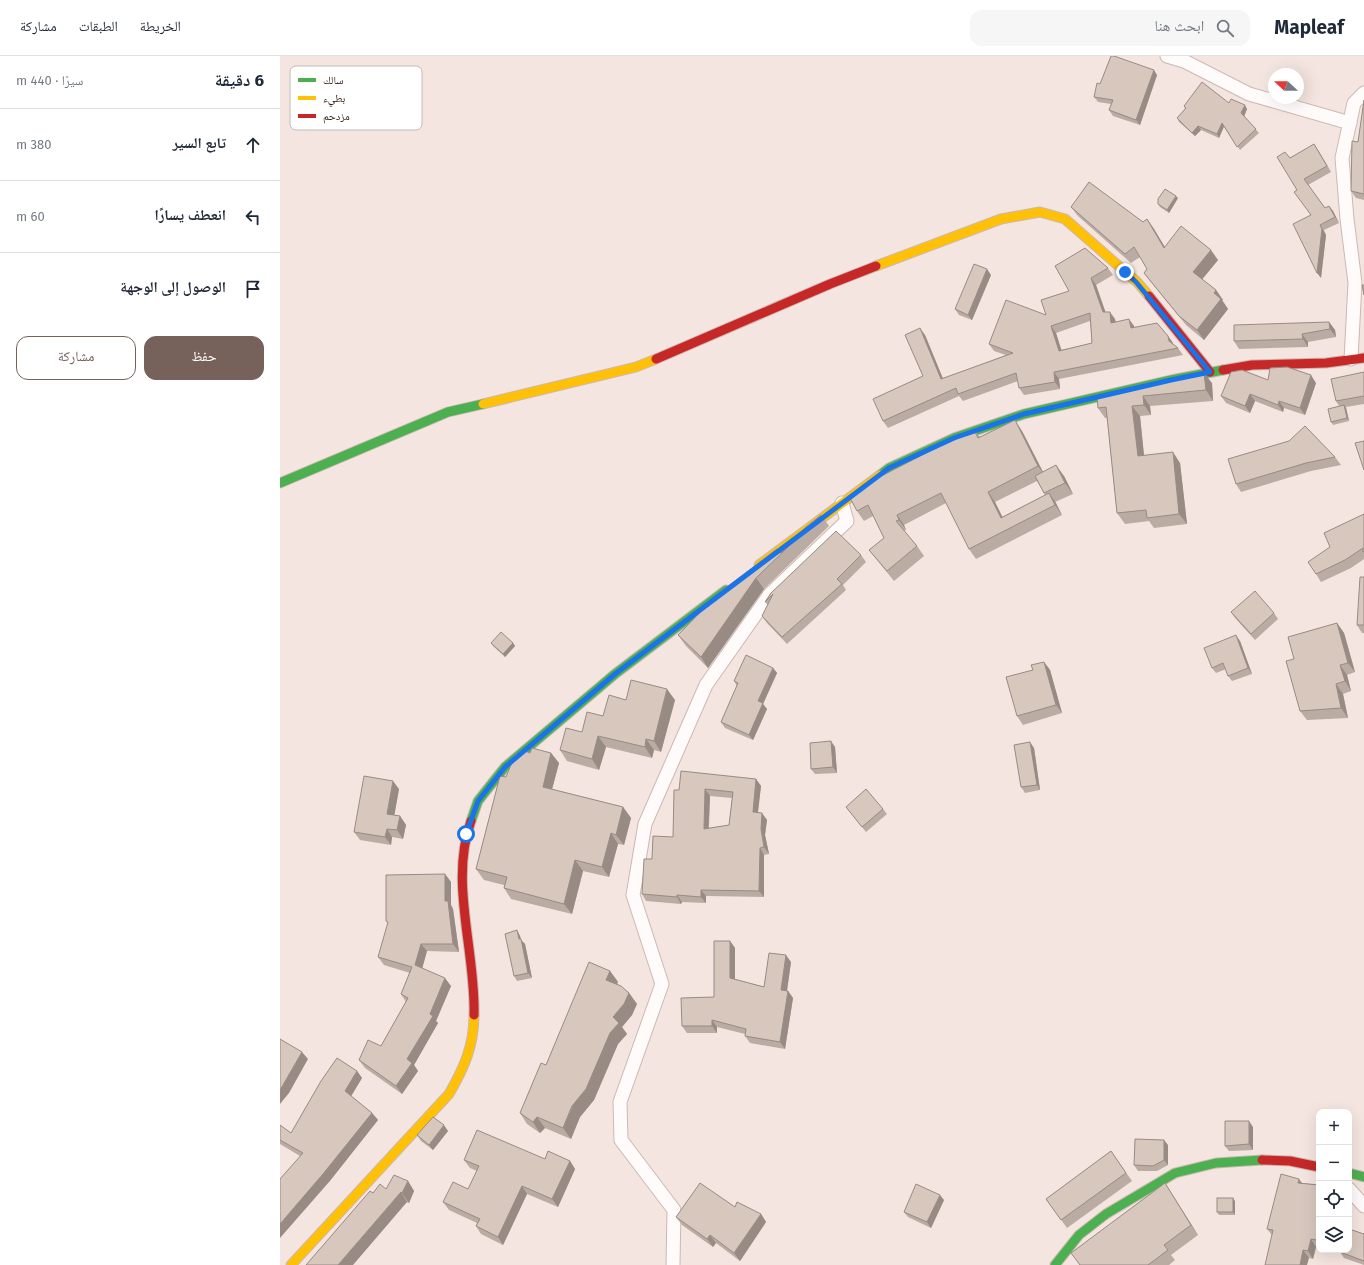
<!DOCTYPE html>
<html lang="ar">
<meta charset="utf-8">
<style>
body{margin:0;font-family:"Fira Sans","Noto Naskh Arabic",sans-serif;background:#f6f6f7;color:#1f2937;direction:rtl}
.controls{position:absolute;right:12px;bottom:12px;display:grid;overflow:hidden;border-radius:8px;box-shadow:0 4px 16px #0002}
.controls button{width:36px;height:36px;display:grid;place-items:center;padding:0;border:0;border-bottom:1px solid #e0e1e3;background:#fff;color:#1f2937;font:20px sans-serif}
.compass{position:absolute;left:988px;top:12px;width:36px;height:36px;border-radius:50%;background:#fff;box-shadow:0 4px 16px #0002;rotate:292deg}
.stop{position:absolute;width:12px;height:12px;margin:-9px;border:3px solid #1a73e8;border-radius:50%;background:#fff}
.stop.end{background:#1a73e8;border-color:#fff;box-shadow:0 1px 4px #0008}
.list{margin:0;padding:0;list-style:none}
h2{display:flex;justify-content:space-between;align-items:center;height:52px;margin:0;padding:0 16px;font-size:17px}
h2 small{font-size:13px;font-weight:400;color:#747a83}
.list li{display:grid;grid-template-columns:26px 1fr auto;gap:12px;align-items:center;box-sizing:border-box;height:72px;padding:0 16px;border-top:1px solid #e0e1e3}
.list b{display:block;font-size:15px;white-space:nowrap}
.list em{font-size:13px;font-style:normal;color:#747a83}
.actions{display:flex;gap:8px;padding:12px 16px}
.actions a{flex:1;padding:9px 0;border:1px solid #77615b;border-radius:12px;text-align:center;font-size:14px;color:#77615b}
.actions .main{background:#77615b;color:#fff}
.icon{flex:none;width:22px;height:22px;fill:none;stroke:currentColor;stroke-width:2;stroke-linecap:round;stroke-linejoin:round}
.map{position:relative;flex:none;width:1084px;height:1209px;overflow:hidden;direction:ltr}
header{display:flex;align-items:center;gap:24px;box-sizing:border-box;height:56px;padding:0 20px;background:#fff;border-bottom:1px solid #e0e1e3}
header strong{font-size:19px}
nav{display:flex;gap:22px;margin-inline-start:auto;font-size:14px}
.search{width:280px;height:36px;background:#f6f6f7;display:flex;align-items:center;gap:10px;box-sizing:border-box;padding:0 14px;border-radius:12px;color:#747a83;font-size:15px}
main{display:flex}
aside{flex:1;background:#fff}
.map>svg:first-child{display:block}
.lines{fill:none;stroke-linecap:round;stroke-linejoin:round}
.street-casing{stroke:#ccb8b3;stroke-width:15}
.fast-casing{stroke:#ccb8b3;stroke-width:11}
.slow-casing{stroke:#ccb8b3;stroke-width:11}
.jam-casing{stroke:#ccb8b3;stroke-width:11}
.street{stroke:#fefbfa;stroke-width:13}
.fast{stroke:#4caf50;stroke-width:9}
.slow{stroke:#ffc107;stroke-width:9}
.jam{stroke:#c62828;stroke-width:9}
.wall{fill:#baaba3;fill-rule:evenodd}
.shaded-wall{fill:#978b84}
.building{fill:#d8c7bd;stroke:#978b84;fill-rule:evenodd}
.route{stroke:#1a73e8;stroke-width:5}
.key{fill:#fff;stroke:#c2bab8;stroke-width:1}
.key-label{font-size:11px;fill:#331a13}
</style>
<header>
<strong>Mapleaf</strong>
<div class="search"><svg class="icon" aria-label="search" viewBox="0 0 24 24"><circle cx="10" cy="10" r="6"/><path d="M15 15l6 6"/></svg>ابحث هنا</div>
<nav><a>الخريطة</a><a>الطبقات</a><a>مشاركة</a></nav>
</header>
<main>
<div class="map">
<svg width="1084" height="1209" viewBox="0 0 1084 1209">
<rect width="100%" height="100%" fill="#f5e5e0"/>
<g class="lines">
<defs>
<g id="street">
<path d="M 887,0 L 904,5 L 969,38 L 1070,67"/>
<path d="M 1071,303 L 1075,227 L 1067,163 L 1062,102 L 1074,47 L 1084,37"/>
<path d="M 1069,1133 L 1084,1150"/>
<path d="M 393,1209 L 394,1154 L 341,1084 L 340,1046 L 382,928 L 353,839 L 365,768 L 426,629 L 490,538 L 567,465 L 562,447"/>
</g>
<g id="fast">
<path d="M 600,419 L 609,412 L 674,382 L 744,358 L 891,324 L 943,314"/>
<path d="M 0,427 L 168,356 L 203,348"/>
<path d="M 191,765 L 198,745 L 225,711 L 335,618 L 446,534"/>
<path d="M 1069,1117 L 1084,1121"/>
<path d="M 775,1209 L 799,1179 L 826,1158 L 895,1117 L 936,1107 L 982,1104"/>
</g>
<g id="slow">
<path d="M 596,210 L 721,163 L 760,156 L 785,163 L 857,226 L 869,240"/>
<path d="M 203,348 L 356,311 L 376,303"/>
<path d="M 479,509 L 600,419"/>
<path d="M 11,1209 L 169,1038 C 184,1012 194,990 194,959"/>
</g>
<g id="jam">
<path d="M 869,240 L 930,316"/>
<path d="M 376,303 L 550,228 L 596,210"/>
<path d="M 943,314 L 972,309 L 1046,307 L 1084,302"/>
<path d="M 191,765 C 169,826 196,896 194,959"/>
<path d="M 982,1104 L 1010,1105 L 1039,1111"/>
</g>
</defs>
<!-- street casing -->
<use href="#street" class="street-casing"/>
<!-- fast casing -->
<use href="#fast" class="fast-casing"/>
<!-- slow casing -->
<use href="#slow" class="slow-casing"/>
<!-- jam casing -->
<use href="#jam" class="jam-casing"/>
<!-- street -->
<use href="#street" class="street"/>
<!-- fast -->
<use href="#fast" class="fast"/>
<!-- slow -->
<use href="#slow" class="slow"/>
<!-- jam -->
<use href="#jam" class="jam"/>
</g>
<!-- wall -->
<g class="wall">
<path d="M 877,19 L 860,69 L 833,60 L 829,54 L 831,48 L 818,46 L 814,41 L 820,28 Z"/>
<path d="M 1084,44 L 1084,144 L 1076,142 L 1071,135 Z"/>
<path d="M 949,47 L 967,53 L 964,60 L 979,77 L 960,94 L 944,71 L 939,82 L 921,74 L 915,80 L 899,66 L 897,62 L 905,53 L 904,50 Z"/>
<path d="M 1034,88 L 1051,116 L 1028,129 L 1045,152 L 1049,150 L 1053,155 L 1059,167 L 1044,174 L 1046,179 L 1041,222 L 1031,159 L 1017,134 L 1010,102 Z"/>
<path d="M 898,142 L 889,157 L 880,151 L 878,148 Z"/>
<path d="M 791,151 L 863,166 L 867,163 L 874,173 L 884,191 L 938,204 L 922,223 L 936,234 L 943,244 L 942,244 L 948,253 L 924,284 L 906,269 L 871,226 L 864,217 L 867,213 L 860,201 L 851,207 L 798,160 Z"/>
<path d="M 828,212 L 833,219 L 816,229 L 825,256 L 835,263 L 836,266 L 854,270 L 854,271 L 888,280 L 893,288 L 898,292 L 903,299 L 779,323 L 780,333 L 744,339 L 739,332 L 738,325 L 683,345 L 679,340 L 608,372 L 603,365 L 643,320 L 645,279 L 663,323 L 726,299 L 714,295 L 709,288 L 766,259 L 789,235 ZM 810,265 L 812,287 L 781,294 L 776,277 Z"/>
<path d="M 711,219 L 692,264 L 679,259 L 675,253 Z"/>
<path d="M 1049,266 L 1055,274 L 1056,281 L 1028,286 L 1028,291 L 959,293 L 954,285 Z"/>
<path d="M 1084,316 L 1084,348 L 1066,351 L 1069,365 L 1053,369 L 1051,366 L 1059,350 L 1056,345 Z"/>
<path d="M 988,324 L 1036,327 L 1025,359 L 1004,352 L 1003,356 L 975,345 L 970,357 L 946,347 L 941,340 Z"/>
<path d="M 932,327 L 933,345 L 870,350 L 871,359 L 860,360 L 864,399 L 900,407 L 907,468 L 874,472 L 869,465 L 845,468 L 837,457 L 827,362 L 825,362 L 818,352 L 817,340 Z"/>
<path d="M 694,374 L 700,381 L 742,375 L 763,416 L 784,420 L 793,438 L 775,446 L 782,459 L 696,503 L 689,493 L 666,447 L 624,469 L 626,474 L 624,475 L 637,490 L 644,500 L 614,525 L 597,504 L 589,494 L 604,482 L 593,460 L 584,465 L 577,455 ZM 757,425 L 765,439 L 722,461 L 715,446 Z"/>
<path d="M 1009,385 L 1055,401 L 1061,409 L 1031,415 L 961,436 L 956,428 Z"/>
<path d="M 1084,458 L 1084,503 L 1071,512 L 1041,526 L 1036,518 L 1050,491 Z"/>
<path d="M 541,459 L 549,470 L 484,533 L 428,612 L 406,590 L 398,579 L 501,497 Z"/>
<path d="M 581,499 L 586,506 L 563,529 L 566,534 L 507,588 L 487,567 L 482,560 L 488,549 L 485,546 L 491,537 Z"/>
<path d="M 1084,521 L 1084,577 L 1082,577 L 1077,569 Z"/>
<path d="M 951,556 L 994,557 L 998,563 L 975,584 L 955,562 Z"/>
<path d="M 1057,567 L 1064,577 L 1075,616 L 1067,619 L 1071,635 L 1063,638 L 1068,662 L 1027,664 L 1020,655 L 1014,603 Z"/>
<path d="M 960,585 L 972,618 L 952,625 L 948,620 L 946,613 L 936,617 L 932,612 Z"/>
<path d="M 211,587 L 233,587 L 235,590 L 225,601 L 213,590 Z"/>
<path d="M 764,606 L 770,614 L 782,657 L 743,669 L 737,660 Z"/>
<path d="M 493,612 L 497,617 L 483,648 L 487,653 L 473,684 L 445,672 L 441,666 L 457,630 L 454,625 Z"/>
<path d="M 346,644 L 395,644 L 381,696 L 374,694 L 372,702 L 326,691 L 319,714 L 287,705 L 280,694 L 302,676 Z"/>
<path d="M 555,691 L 557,717 L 535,718 L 531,713 Z"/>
<path d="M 754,692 L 760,734 L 745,737 L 741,731 Z"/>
<path d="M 250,697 L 271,697 L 279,707 L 272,733 L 343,751 L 351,762 L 344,789 L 338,788 L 329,821 L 303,815 L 292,858 L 231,843 L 224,832 L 224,829 L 204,824 L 196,813 L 226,721 Z"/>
<path d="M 476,723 L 481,730 L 478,757 L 487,764 L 485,779 L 489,798 L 484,799 L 484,841 L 426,840 L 426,847 L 402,846 L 401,848 L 366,845 L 362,838 L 372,803 L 393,781 L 399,734 ZM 430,740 L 452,742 L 449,769 L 429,772 Z"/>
<path d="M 119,733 L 114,759 L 120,760 L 126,769 L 123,783 L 112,781 L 111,789 L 80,784 L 74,776 Z"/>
<path d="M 566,751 L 603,753 L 607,758 L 586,776 Z"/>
<path d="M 165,818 L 171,826 L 171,849 L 173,853 L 179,896 L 147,895 L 142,912 L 171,930 L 156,965 L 158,967 L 134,1009 L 138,1015 L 122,1038 L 85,1012 L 79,1004 L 101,990 L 126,946 L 121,938 L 130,917 L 104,909 L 98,901 L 108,867 L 106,865 Z"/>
<path d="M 237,874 L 240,880 L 241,884 L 245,888 L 252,922 L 237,925 L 234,920 Z"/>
<path d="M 450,885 L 455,892 L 455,923 L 484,931 L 511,906 L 507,935 L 508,935 L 513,942 L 505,993 L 470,987 L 465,980 L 465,978 L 437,971 L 437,977 L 407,977 L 402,970 L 434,941 Z"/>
<path d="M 330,915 L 338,926 L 337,928 L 349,937 L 357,948 L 352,959 L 342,971 L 347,978 L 338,988 L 314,1044 L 300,1061 L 291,1083 L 265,1072 L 260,1077 L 247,1068 L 240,1057 L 266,1009 Z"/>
<path d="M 77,1015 L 82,1022 L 71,1040 L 92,1057 L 98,1064 L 49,1126 L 20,1100 L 0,1088 L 0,1069 L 11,1077 Z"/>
<path d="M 973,1071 L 973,1094 L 949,1095 L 945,1090 Z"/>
<path d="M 168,1075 L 153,1094 L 141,1085 L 137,1079 Z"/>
<path d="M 888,1089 L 888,1109 L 877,1115 L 858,1115 L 854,1109 Z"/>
<path d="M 831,1095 L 852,1125 L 787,1172 L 766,1143 Z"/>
<path d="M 265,1103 L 290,1105 L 295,1113 L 278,1151 L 247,1138 L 223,1189 L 201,1178 L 196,1170 L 197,1167 L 169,1154 L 163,1146 L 188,1133 L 197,1115 L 190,1112 L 184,1104 Z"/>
<path d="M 128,1125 L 134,1135 L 129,1147 L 93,1137 Z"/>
<path d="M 885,1127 L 918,1179 L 891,1199 L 895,1204 L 889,1209 L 799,1209 Z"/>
<path d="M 1022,1127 L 1039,1129 L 1039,1192 L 1036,1191 L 1033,1203 L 1029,1202 L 992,1179 L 987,1173 Z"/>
<path d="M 664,1144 L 651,1172 L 628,1161 L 624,1156 Z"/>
<path d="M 955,1145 L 955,1159 L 939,1159 L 937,1156 Z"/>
<path d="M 455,1151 L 481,1158 L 486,1166 L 460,1205 L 436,1187 L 433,1191 L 402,1169 L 396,1161 Z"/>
<path d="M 1084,1178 L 1084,1209 L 1064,1202 L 1060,1196 Z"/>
</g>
<!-- shaded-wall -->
<g class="shaded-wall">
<path d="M 874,14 L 877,19 L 860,69 L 856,64 Z"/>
<path d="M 965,49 L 967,53 L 964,61 L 961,57 Z"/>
<path d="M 942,67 L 944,70 L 939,82 L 937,78 Z"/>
<path d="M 918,70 L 921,74 L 915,80 L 912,77 Z"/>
<path d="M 1034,88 L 1038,94 L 1051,116 L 1047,110 Z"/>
<path d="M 896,140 L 898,142 L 889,157 L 887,154 Z"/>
<path d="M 1049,150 L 1053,155 L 1059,167 L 1055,161 Z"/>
<path d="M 867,163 L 874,173 L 891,201 L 884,192 Z"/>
<path d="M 1040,169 L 1046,179 L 1041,222 L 1037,217 Z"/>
<path d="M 931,194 L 938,204 L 920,226 L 913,216 Z"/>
<path d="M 707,213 L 711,219 L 692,264 L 688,259 Z"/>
<path d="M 811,222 L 816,229 L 828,263 L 823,256 Z"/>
<path d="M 936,234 L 943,244 L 942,244 L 948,253 L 924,284 L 917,274 L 934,237 Z"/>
<path d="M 830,256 L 835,263 L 836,274 L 831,267 Z"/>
<path d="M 849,263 L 854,270 L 856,279 L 851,272 Z"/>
<path d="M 1049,266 L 1055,274 L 1056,281 L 1050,273 Z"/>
<path d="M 771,270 L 776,277 L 784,302 L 779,295 Z"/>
<path d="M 640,272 L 645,279 L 666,330 L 661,323 Z"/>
<path d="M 1022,278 L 1028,286 L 1028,291 L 1023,283 Z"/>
<path d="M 888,280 L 893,287 L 894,292 L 889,285 Z"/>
<path d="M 774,316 L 779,323 L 780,333 L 775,326 Z"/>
<path d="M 924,317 L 932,327 L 933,345 L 926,334 Z"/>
<path d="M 1031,319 L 1036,327 L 1025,359 L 1020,352 Z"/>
<path d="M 970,338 L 975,345 L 970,357 L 965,350 Z"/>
<path d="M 863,340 L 870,350 L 871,359 L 864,349 Z"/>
<path d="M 999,345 L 1004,352 L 1003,356 L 998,349 Z"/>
<path d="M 1064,349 L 1066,352 L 1069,365 L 1067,362 Z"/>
<path d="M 852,350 L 860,360 L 865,410 L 858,400 Z"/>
<path d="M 735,364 L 742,375 L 765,420 L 758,410 Z"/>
<path d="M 893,396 L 900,407 L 907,468 L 899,458 Z"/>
<path d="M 776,409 L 784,420 L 793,438 L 785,427 Z"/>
<path d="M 708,436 L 715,446 L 728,472 L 721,462 Z"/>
<path d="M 769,437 L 776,447 L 782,459 L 775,449 Z"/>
<path d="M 617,459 L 624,469 L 626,474 L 619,464 Z"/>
<path d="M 476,522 L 484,533 L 428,612 L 421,601 Z"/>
<path d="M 1057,567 L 1064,577 L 1075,616 L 1068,607 Z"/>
<path d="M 956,579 L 960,585 L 972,618 L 968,612 Z"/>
<path d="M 233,587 L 235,590 L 225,601 L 223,598 Z"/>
<path d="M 764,606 L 770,614 L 782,657 L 776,649 Z"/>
<path d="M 1060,609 L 1067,619 L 1071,635 L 1065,625 Z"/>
<path d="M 493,612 L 497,617 L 483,648 L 487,653 L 473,684 L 469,679 L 478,645 Z"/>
<path d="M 1056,628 L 1063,638 L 1068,662 L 1061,652 Z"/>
<path d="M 387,633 L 395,644 L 381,696 L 374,685 Z"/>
<path d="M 318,680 L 326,691 L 319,714 L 312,703 Z"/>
<path d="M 366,683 L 374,694 L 372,702 L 365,691 Z"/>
<path d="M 551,685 L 555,691 L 557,717 L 553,711 Z"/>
<path d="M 750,686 L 754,692 L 760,734 L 757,729 Z"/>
<path d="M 271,697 L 279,707 L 270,741 L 263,731 Z"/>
<path d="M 476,723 L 481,730 L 477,763 L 473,756 Z"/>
<path d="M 113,725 L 119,733 L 113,767 L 107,758 Z"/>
<path d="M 425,733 L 430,740 L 428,780 L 424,773 Z"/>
<path d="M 343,751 L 351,762 L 344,789 L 336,779 Z"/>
<path d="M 482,757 L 487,764 L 485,779 L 489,798 L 484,791 L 481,773 Z"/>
<path d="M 120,760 L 126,769 L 123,783 L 117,774 Z"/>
<path d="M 107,773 L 112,781 L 111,789 L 105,781 Z"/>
<path d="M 331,777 L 338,788 L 329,821 L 322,811 Z"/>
<path d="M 480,792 L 484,799 L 484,841 L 479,835 Z"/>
<path d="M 295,804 L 303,815 L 292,858 L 284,848 Z"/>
<path d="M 165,818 L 171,826 L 171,849 L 173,853 L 179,896 L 173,888 L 165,845 Z"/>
<path d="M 421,834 L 426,840 L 426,847 L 421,841 Z"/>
<path d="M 397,839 L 402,846 L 401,848 L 397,841 Z"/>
<path d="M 237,874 L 240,880 L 241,884 L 245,888 L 252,922 L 248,917 Z"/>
<path d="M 450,885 L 455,892 L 455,929 L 450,922 Z"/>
<path d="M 141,888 L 147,895 L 141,917 L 135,909 Z"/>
<path d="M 506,899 L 511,906 L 506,941 L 501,934 Z"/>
<path d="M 330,915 L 338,926 L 334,935 L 326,924 Z"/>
<path d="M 165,922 L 171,930 L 156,965 L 158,967 L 134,1009 L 138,1015 L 122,1038 L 116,1030 L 127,1003 L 150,958 Z"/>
<path d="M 508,935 L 513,942 L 505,993 L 500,986 Z"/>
<path d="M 349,937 L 357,948 L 352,959 L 342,971 L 347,978 L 338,988 L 314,1044 L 300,1061 L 291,1083 L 283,1072 L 333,961 Z"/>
<path d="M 432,964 L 437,971 L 437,977 L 432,970 Z"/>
<path d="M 22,996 L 28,1003 L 9,1037 L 0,1048 L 0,1034 Z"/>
<path d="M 77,1015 L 82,1022 L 70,1042 L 65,1035 Z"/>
<path d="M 92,1057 L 98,1064 L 49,1126 L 0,1182 L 0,1168 Z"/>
<path d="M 257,1061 L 265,1072 L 260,1077 L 253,1066 Z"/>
<path d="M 969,1065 L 973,1071 L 973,1094 L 969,1088 Z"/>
<path d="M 164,1069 L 168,1075 L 153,1094 L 149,1089 Z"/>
<path d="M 884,1084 L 888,1089 L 888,1109 L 884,1104 Z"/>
<path d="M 290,1105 L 295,1113 L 278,1151 L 272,1143 Z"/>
<path d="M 1019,1123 L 1025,1131 L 1018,1127 Z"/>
<path d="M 128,1125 L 134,1135 L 129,1147 L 122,1137 Z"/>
<path d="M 885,1127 L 892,1138 L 918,1179 L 911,1169 Z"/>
<path d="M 242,1130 L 247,1138 L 223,1189 L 218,1181 Z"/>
<path d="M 121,1136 L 127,1146 L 73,1209 L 58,1209 Z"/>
<path d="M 660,1139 L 664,1144 L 651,1172 L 647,1166 Z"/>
<path d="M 953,1142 L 955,1145 L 955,1159 L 953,1156 Z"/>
<path d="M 481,1158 L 486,1166 L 460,1205 L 454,1197 Z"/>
<path d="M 1039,1172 L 1039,1189 L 1036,1184 Z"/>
<path d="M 430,1179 L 436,1187 L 433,1191 L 427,1183 Z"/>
<path d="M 1031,1183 L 1036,1191 L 1033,1203 L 1028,1195 Z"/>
<path d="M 1023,1194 L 1029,1202 L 1027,1209 L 1020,1209 Z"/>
</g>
<!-- building -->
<g class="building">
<path d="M 831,0 L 834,0 L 874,14 L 856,64 L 829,54 L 833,44 L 814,41 L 817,27 L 820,28 Z"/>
<path d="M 922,26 L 949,47 L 951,43 L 965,49 L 961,57 L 976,73 L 957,91 L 942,67 L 937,78 L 918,70 L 912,77 L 897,62 L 906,52 L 904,50 Z"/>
<path d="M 1084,44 L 1084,138 L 1071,135 L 1072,85 L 1078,86 Z"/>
<path d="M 1034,88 L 1047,110 L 1024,123 L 1045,152 L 1049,150 L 1055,161 L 1040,169 L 1042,173 L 1037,217 L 1013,168 L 1031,159 L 1014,136 L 1017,134 L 997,101 L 1005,96 L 1010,102 Z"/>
<path d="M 809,126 L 863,166 L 867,163 L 884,192 L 901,170 L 931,194 L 913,216 L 936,234 L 934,237 L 941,243 L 917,274 L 899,260 L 864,217 L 867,213 L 854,191 L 845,198 L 791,151 Z"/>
<path d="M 885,133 L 896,140 L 887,154 L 878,148 L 878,143 Z"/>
<path d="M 805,192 L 828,212 L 811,222 L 823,256 L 830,256 L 831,267 L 849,263 L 851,272 L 877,267 L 888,280 L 889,285 L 898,292 L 774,316 L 775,326 L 739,332 L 736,317 L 678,338 L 676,332 L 603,365 L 593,343 L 643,320 L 625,279 L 640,272 L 661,323 L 733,297 L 709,288 L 726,244 L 766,259 L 761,244 L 789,235 L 775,210 ZM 810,257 L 812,287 L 779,295 L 771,270 Z"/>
<path d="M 694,208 L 707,213 L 688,259 L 675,253 Z"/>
<path d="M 1082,229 L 1084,229 L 1084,239 Z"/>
<path d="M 1049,266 L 1050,273 L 1022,278 L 1023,283 L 954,285 L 954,269 Z"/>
<path d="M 1007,311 L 1031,319 L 1020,352 L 999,345 L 998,349 L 970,338 L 965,350 L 941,340 L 951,316 L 962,314 L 988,324 L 990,312 Z"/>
<path d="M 1084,316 L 1084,340 L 1056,345 L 1051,323 Z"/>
<path d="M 924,317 L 926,334 L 863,340 L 864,349 L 852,350 L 858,400 L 893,396 L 899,458 L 867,462 L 866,454 L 837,457 L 826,351 L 818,352 L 817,340 Z"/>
<path d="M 1064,349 L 1067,362 L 1051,366 L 1048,353 Z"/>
<path d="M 735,364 L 758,410 L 708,436 L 721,462 L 769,437 L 775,449 L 689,493 L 661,437 L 617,459 L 619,464 L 616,465 L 637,490 L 607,515 L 589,494 L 604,482 L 588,449 L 577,455 L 569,440 L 582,430 L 687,376 L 694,374 L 698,382 Z"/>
<path d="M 1025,370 L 1055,401 L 1026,407 L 956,428 L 948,403 L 1009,385 Z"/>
<path d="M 1084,385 L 1084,414 L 1075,387 Z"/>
<path d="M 776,409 L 785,427 L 764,437 L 755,420 Z"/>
<path d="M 1084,458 L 1084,495 L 1083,496 L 1083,492 L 1065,504 L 1036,518 L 1028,506 L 1050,491 L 1044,477 Z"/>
<path d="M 541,459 L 476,522 L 421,601 L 398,579 L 440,536 L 497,493 L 501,497 L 526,471 Z"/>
<path d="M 556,475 L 581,499 L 557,523 L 562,528 L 502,581 L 482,560 L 493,538 L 485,546 L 491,537 Z"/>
<path d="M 1080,521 L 1084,521 L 1084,569 L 1077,569 Z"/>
<path d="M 975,535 L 994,557 L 971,578 L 951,556 Z"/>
<path d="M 1057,567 L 1068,607 L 1060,609 L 1065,625 L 1056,628 L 1061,652 L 1020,655 L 1006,605 L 1014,603 L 1008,581 Z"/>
<path d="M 221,576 L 233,587 L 223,598 L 211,587 Z"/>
<path d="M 956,579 L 968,612 L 948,620 L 943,607 L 932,612 L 924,592 Z"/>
<path d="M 466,599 L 493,612 L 478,645 L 483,647 L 469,679 L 441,666 L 458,627 L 454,625 Z"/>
<path d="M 764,606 L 776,649 L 737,660 L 726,621 L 753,614 L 751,609 Z"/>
<path d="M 351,624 L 387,633 L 374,685 L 366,683 L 365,691 L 318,680 L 312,703 L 280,694 L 286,672 L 302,676 L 307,656 L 323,660 L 329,639 L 346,644 Z"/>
<path d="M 551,685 L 553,711 L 531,713 L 530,687 Z"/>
<path d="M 750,686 L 757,729 L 741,731 L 734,689 Z"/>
<path d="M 252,692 L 271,697 L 263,731 L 343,751 L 336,779 L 331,777 L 322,811 L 295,804 L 284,848 L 224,832 L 227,821 L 196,813 L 220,720 L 226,721 L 235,699 L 242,694 L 250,697 Z"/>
<path d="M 401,715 L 476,723 L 473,756 L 482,757 L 481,773 L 484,791 L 480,792 L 479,835 L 421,834 L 421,841 L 397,839 L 397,841 L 362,838 L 364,803 L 372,803 L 373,780 L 393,781 L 394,734 L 399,734 ZM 425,733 L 453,736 L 449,769 L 424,773 Z"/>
<path d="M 84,720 L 113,725 L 107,758 L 120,760 L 117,774 L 107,773 L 105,781 L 74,776 Z"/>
<path d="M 586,733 L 603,753 L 582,771 L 566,751 Z"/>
<path d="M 165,818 L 165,845 L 168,845 L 173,888 L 141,888 L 135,909 L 165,922 L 150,958 L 153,960 L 127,1003 L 132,1007 L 116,1030 L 79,1004 L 88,984 L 101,990 L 128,942 L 121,938 L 132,911 L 98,901 L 108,866 L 106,865 L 106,819 Z"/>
<path d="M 237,874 L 239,883 L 241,883 L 248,917 L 234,920 L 225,878 Z"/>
<path d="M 434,885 L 450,885 L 450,922 L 484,931 L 489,897 L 506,899 L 501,934 L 508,935 L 500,986 L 465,980 L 466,973 L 432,964 L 432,970 L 402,970 L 401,942 L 434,941 Z"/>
<path d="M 309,906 L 330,915 L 326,924 L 341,930 L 349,937 L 344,948 L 333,961 L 339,967 L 330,977 L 306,1033 L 292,1050 L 283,1072 L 257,1061 L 253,1066 L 240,1057 L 261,1007 L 266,1009 Z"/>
<path d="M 0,983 L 22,996 L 3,1029 L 0,1034 Z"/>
<path d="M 57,1002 L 77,1015 L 65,1035 L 92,1057 L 43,1118 L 0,1168 L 0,1123 L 23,1097 L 0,1084 L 0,1069 L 11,1077 L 41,1025 Z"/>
<path d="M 153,1061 L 164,1069 L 149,1089 L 137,1079 Z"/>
<path d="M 945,1065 L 969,1065 L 969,1088 L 945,1090 Z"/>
<path d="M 197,1074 L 265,1103 L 268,1095 L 290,1105 L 272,1143 L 242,1130 L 218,1181 L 196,1170 L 200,1163 L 163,1146 L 173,1126 L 188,1133 L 199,1110 L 184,1104 Z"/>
<path d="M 855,1083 L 884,1084 L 884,1104 L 873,1110 L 854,1109 Z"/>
<path d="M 831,1095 L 846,1117 L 781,1164 L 766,1143 Z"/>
<path d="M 1001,1118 L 1019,1123 L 1018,1127 L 1039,1129 L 1039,1172 L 1036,1184 L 1031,1183 L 1028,1195 L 1023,1194 L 1020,1209 L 985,1209 L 993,1174 L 987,1173 Z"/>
<path d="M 114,1119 L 128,1125 L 122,1137 L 121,1136 L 58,1209 L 26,1209 L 90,1135 L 93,1137 L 100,1128 L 106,1133 Z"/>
<path d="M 420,1127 L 455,1151 L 457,1146 L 481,1158 L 454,1197 L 430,1179 L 427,1183 L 396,1161 Z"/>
<path d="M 885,1127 L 911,1169 L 884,1189 L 888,1194 L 868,1209 L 800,1209 L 791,1197 Z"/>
<path d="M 636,1128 L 660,1139 L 647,1166 L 624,1156 Z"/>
<rect x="937" y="1142" width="16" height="14"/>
<path d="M 1069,1173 L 1084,1178 L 1084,1205 L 1060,1196 L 1061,1194 L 1069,1194 Z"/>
</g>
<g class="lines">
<!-- route -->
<path class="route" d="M 186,778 L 198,745 L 225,711 L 335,618 L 609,412 L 674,382 L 744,358 L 891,324 L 930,316 L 856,226 L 845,216"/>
</g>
<!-- legend -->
<rect x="10" y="10" width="132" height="64" rx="6" class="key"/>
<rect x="18" y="22" width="18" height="4" fill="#4caf50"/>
<rect x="18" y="40" width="18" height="4" fill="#ffc107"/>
<rect x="18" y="58" width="18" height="4" fill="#c62828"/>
<g class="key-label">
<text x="43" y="28">سالك</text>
<text x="43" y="46">بطيء</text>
<text x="43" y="64">مزدحم</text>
</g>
</svg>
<div class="controls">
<button>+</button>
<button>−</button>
<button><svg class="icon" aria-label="locate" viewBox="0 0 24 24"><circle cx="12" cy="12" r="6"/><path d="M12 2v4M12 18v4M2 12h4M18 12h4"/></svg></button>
<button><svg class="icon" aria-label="layers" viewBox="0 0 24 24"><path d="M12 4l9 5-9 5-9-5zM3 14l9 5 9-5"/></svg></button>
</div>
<svg class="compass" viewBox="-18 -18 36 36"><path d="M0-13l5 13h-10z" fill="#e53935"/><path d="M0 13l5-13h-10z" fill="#747a83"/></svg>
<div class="stop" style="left:186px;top:778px"></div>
<div class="stop end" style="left:845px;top:216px"></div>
</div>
<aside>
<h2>6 دقيقة<small>سيرًا · 440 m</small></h2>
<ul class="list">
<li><svg class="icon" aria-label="ahead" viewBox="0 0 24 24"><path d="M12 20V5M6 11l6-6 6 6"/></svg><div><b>تابع السير</b></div><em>380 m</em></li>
<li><svg class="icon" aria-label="left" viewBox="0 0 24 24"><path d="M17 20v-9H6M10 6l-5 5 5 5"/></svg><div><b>انعطف يسارًا</b></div><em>60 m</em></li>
<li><svg class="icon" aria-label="arrive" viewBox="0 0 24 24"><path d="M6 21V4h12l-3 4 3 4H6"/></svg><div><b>الوصول إلى الوجهة</b></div></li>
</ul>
<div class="actions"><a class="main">حفظ</a><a>مشاركة</a></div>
</aside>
</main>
